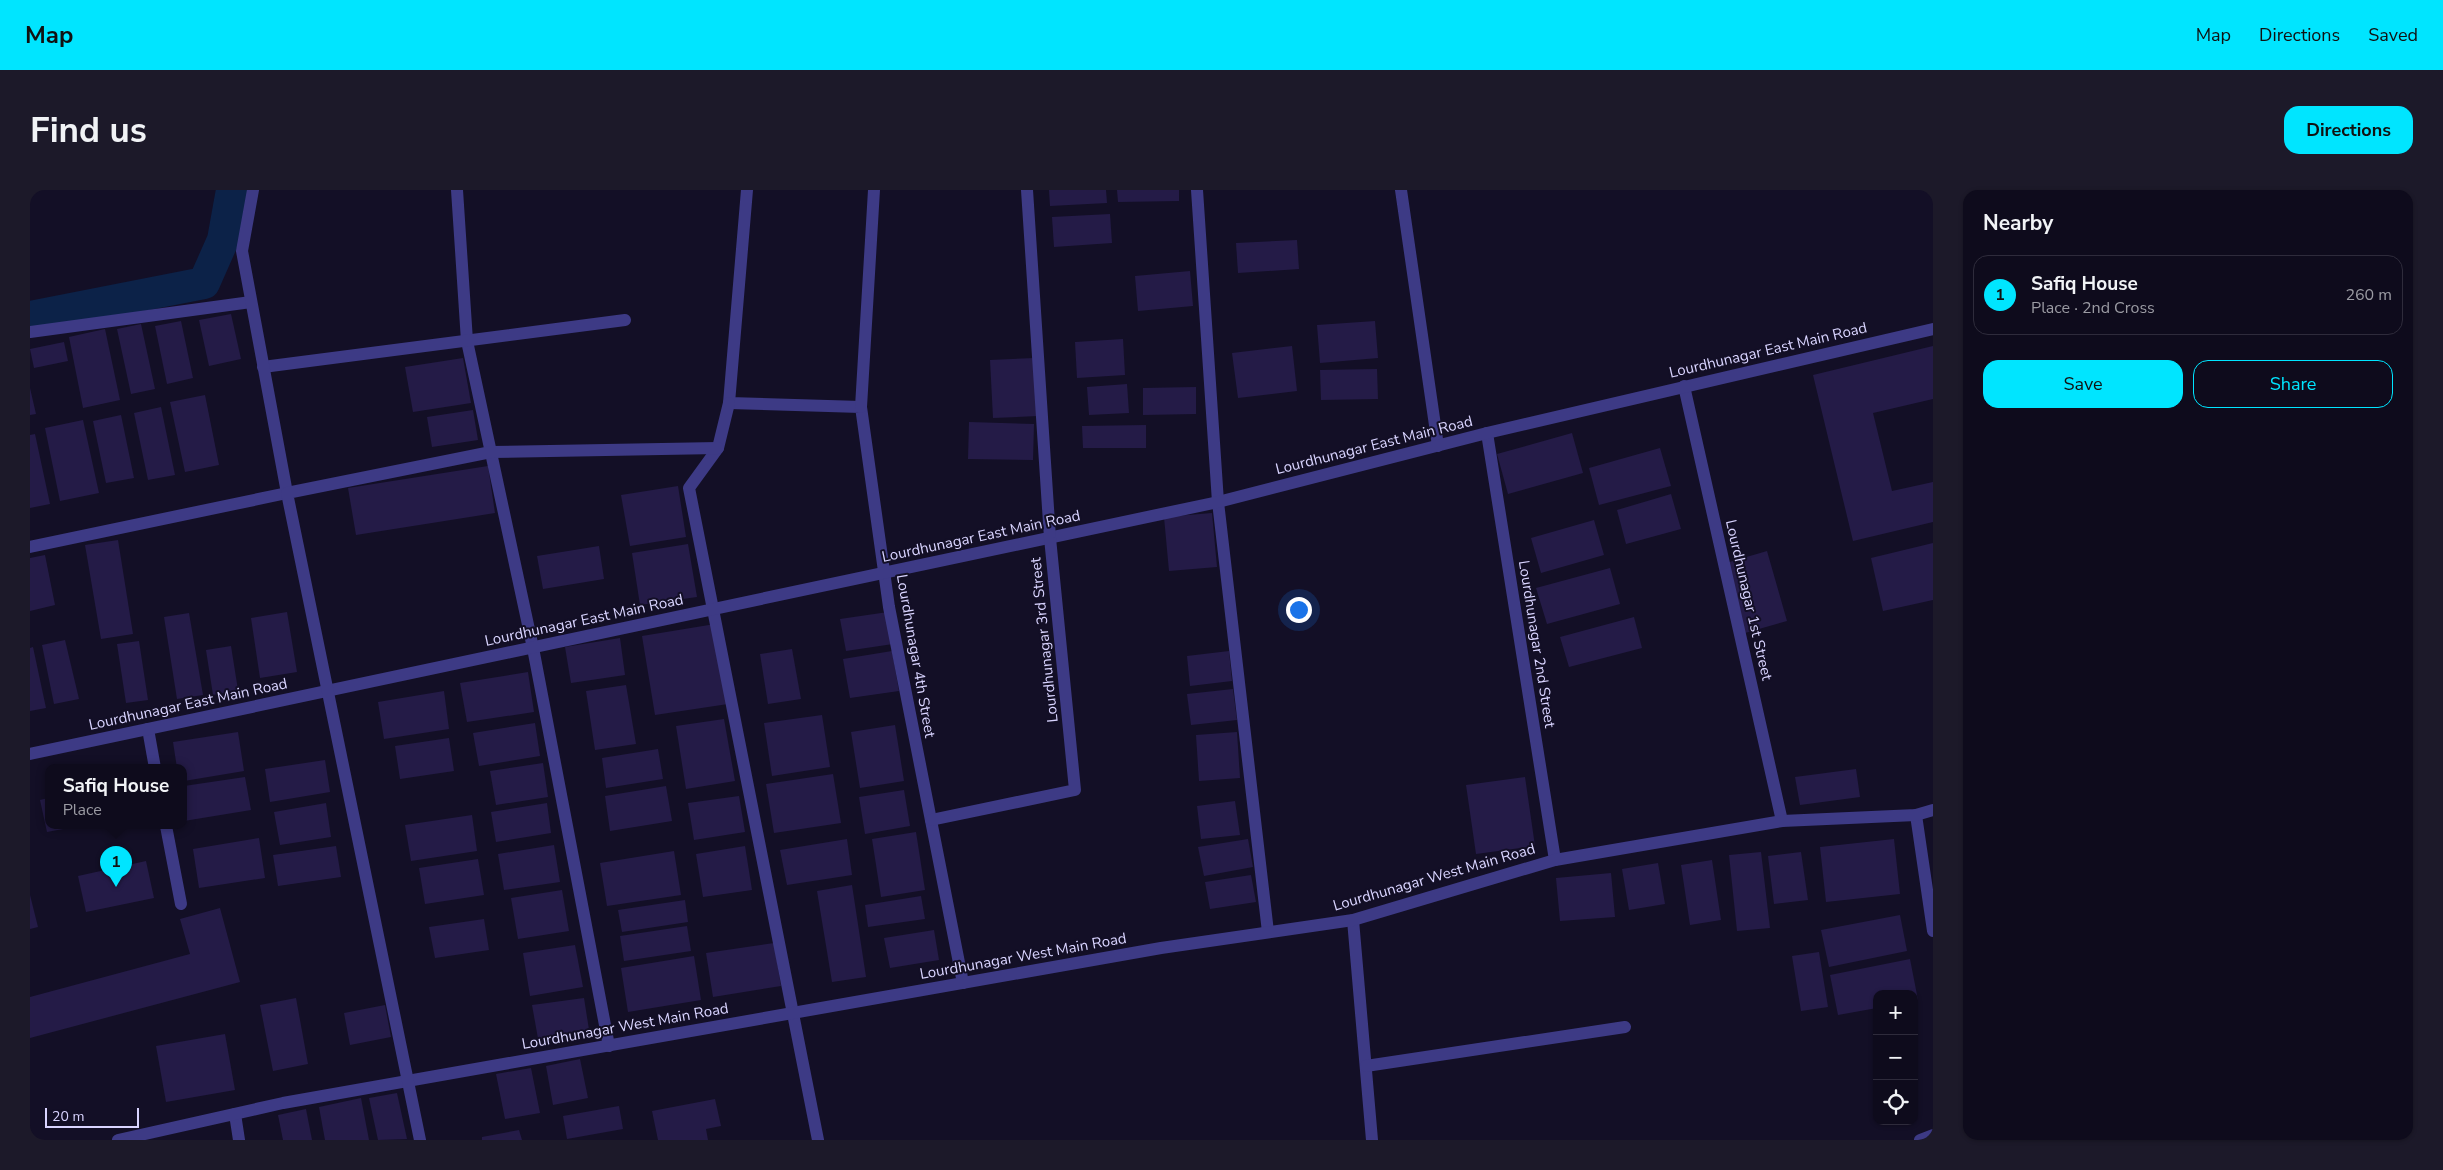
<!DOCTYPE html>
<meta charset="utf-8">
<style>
body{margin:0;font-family:"Nunito Sans",sans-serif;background:#1c1929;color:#f1f3f6}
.controls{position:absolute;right:15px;bottom:15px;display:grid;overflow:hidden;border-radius:10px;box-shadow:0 1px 4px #0004}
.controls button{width:45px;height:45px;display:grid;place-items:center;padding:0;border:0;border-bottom:1px solid #2e2b3b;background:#0e0b1c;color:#f1f3f6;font:25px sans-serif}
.scale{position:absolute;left:15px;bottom:12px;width:94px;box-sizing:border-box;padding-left:5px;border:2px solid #d9d4ff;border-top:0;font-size:14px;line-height:18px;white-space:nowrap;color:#d9d4ff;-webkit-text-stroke:4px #130f26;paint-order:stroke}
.you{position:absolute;left:1268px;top:419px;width:18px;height:18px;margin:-12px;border:4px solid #fff;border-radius:50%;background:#1a73e8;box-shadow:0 0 0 8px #1a73e833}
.badge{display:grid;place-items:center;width:32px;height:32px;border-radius:50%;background:#00e5ff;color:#111;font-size:16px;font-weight:700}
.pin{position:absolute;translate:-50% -41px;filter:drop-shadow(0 1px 2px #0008)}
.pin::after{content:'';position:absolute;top:26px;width:18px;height:15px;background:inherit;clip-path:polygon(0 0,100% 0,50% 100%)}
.popup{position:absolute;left:15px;top:574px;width:142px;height:65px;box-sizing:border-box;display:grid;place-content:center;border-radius:10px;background:#0e0b1c;filter:drop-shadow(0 1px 4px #0005);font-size:16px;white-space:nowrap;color:#9b9ba3}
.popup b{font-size:19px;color:#f1f3f6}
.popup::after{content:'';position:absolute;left:50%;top:100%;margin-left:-10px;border:10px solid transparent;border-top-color:#0e0b1c}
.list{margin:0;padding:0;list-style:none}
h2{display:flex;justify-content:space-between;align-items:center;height:65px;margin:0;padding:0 20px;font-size:21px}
h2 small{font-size:16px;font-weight:400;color:#9b9ba3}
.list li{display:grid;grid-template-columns:32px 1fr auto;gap:15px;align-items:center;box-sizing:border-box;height:80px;margin:0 10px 10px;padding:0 10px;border:1px solid #2e2b3b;border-radius:15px}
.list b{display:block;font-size:19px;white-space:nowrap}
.list p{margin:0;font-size:16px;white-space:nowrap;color:#9b9ba3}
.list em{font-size:16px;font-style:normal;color:#9b9ba3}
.actions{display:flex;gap:10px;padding:15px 20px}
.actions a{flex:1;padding:11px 0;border:1px solid #00e5ff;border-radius:15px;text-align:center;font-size:18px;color:#00e5ff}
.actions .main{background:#00e5ff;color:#111}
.icon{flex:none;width:28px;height:28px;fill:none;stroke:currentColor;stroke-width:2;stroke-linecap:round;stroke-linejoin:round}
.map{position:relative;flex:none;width:1903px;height:950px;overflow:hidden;border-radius:15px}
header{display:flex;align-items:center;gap:30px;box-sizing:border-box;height:70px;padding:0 25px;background:#00e5ff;color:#111}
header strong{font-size:24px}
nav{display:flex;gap:28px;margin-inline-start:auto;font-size:18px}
.intro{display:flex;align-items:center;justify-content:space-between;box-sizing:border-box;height:120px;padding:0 30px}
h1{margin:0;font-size:35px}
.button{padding:12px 22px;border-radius:15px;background:#00e5ff;color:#111;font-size:18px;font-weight:700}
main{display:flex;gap:30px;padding:0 30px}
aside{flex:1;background:#0e0b1c;border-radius:15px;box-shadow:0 1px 4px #0004}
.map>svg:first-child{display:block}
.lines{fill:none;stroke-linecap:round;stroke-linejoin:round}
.canal{stroke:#0c2248;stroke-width:32}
.building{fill:#241b47}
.minor{stroke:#3d3a85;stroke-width:12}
.labels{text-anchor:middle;stroke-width:4;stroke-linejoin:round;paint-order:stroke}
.street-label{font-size:15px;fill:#d9d4ff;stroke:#130f26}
</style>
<header>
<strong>Map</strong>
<nav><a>Map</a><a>Directions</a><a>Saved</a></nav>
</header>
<div class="intro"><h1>Find us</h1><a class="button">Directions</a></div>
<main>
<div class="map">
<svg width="1903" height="950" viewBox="0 0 1903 950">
<rect width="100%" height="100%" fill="#130f26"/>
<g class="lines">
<!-- canal -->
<path class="canal" d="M 0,127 L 174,93 L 193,50 L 202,0"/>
</g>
<!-- building -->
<g class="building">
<path d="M 1019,0 L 1076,0 L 1077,13 L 1020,16 Z"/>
<path d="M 1087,0 L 1149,0 L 1149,11 L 1088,12 Z"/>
<path d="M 1080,24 L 1082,53 L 1024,57 L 1022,27 Z"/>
<path d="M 1267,50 L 1269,79 L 1208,83 L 1206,53 Z"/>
<path d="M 1160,81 L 1163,116 L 1108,121 L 1105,86 Z"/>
<path d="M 201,124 L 211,169 L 179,176 L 169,130 Z"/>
<path d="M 151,131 L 163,188 L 137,194 L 125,136 Z"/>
<path d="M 1345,131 L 1348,168 L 1290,173 L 1287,135 Z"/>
<path d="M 111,134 L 125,199 L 101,204 L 87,139 Z"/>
<path d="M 75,139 L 90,210 L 53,218 L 39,147 Z"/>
<path d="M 1093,149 L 1095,185 L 1047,188 L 1045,152 Z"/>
<path d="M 34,152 L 38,171 L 4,178 L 0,159 Z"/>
<path d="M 1262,156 L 1267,201 L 1208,208 L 1202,163 Z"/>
<path d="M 1903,156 L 1903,209 L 1843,223 L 1862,301 L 1903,292 L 1903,332 L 1823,351 L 1783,185 Z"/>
<path d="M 433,168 L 441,213 L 383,222 L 375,177 Z"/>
<path d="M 1005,168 L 1008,226 L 963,228 L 960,170 Z"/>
<path d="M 1347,179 L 1348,209 L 1291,210 L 1290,180 Z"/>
<path d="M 1097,194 L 1099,223 L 1059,225 L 1057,197 Z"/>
<path d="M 1166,197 L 1166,224 L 1113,225 L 1113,198 Z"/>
<path d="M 0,198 L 6,224 L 0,225 Z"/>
<path d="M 175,205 L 189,275 L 155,282 L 140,212 Z"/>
<path d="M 131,217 L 145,285 L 118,290 L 104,223 Z"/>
<path d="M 443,220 L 448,250 L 402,257 L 397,227 Z"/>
<path d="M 91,225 L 104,288 L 76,293 L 63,231 Z"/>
<path d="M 53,230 L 69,303 L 30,311 L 15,238 Z"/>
<path d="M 939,232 L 1004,234 L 1003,270 L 938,269 Z"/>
<path d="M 1116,235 L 1116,258 L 1053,258 L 1052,236 Z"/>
<path d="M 1542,243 L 1553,283 L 1478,304 L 1467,264 Z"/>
<path d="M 5,244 L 20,314 L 0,318 L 0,245 Z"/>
<path d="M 1630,258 L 1641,296 L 1569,315 L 1559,278 Z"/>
<path d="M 458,276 L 465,323 L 326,345 L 318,298 Z"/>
<path d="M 648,296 L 656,347 L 600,356 L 591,305 Z"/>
<path d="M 1641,304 L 1651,339 L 1596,354 L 1587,320 Z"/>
<path d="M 1182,323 L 1187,377 L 1139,381 L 1134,327 Z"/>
<path d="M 1564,330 L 1574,365 L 1511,383 L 1501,348 Z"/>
<path d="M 88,350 L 103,444 L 71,449 L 55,355 Z"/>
<path d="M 1903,353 L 1903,410 L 1853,421 L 1841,368 Z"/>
<path d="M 658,354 L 667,407 L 610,415 L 602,363 Z"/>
<path d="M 569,356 L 574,389 L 513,399 L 507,366 Z"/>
<path d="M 1737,361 L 1757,431 L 1715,443 L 1696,373 Z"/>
<path d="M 15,365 L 25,415 L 0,421 L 0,368 Z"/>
<path d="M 1580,378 L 1590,414 L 1517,434 L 1506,398 Z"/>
<path d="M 257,422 L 267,482 L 230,488 L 221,428 Z"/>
<path d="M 858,422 L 863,454 L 816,461 L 810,429 Z"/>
<path d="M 159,423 L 173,505 L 147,509 L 134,427 Z"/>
<path d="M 1604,427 L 1612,458 L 1539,477 L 1530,447 Z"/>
<path d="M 685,434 L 698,514 L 625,525 L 612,446 Z"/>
<path d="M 590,448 L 595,485 L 541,493 L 535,457 Z"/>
<path d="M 35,450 L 49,509 L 24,514 L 12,455 Z"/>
<path d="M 109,451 L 118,510 L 96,513 L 87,454 Z"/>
<path d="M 201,456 L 208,500 L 183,505 L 176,460 Z"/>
<path d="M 3,457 L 16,518 L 0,521 L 0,458 Z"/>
<path d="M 762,459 L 771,509 L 738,514 L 730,464 Z"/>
<path d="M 862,461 L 869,501 L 820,508 L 813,469 Z"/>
<path d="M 1199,461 L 1202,491 L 1160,496 L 1157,466 Z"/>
<path d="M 498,482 L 504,522 L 437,532 L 430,493 Z"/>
<path d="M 596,495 L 606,554 L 565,560 L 556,501 Z"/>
<path d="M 1203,499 L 1207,530 L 1161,535 L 1157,504 Z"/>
<path d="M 414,501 L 419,539 L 354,549 L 348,512 Z"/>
<path d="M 792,525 L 800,577 L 742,586 L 734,533 Z"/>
<path d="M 694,529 L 705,591 L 656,599 L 646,536 Z"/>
<path d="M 505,533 L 510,566 L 449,576 L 443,543 Z"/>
<path d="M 865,535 L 874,591 L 830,598 L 821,542 Z"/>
<path d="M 208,542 L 214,581 L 154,591 L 154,578 L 147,578 L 143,552 Z"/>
<path d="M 1207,542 L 1210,588 L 1169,591 L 1166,545 Z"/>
<path d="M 419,548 L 424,581 L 370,589 L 365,556 Z"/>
<path d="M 628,559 L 633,589 L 576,598 L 572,568 Z"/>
<path d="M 295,570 L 300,602 L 240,612 L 235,579 Z"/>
<path d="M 513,573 L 518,607 L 466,615 L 460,581 Z"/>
<path d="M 1826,579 L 1830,607 L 1770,615 L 1765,587 Z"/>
<path d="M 803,584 L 811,633 L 744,643 L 736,594 Z"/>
<path d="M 215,587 L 221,620 L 154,631 L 154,596 Z"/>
<path d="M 1495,587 L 1505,656 L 1446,664 L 1436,595 Z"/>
<path d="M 636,596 L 642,631 L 580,641 L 575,606 Z"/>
<path d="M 874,600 L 880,636 L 835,644 L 829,607 Z"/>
<path d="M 709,606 L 715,642 L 664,650 L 658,613 Z"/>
<path d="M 18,608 L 18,636 L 44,637 L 17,642 L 10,610 Z"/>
<path d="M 1205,611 L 1210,645 L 1171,649 L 1167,616 Z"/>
<path d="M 296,613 L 301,647 L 250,655 L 244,622 Z"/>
<path d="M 517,613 L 521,643 L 466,652 L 461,622 Z"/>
<path d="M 442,625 L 447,661 L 381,671 L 375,635 Z"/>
<path d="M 886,642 L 895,700 L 851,707 L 842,649 Z"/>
<path d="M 229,648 L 235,688 L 169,698 L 163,659 Z"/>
<path d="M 817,649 L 822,685 L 757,695 L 750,660 Z"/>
<path d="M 1218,649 L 1223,677 L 1174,686 L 1168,657 Z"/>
<path d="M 1864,649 L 1870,704 L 1796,712 L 1790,657 Z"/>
<path d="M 524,655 L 530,692 L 474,700 L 468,664 Z"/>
<path d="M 306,656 L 311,687 L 248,696 L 243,665 Z"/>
<path d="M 715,656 L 722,700 L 673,707 L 666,664 Z"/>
<path d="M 644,661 L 651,705 L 577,716 L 570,673 Z"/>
<path d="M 1731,662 L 1740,738 L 1707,741 L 1699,665 Z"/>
<path d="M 1771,662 L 1778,710 L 1744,714 L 1738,666 Z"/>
<path d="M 448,669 L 454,705 L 395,714 L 389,678 Z"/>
<path d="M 1682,670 L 1691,730 L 1660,735 L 1651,675 Z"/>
<path d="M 116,671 L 124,708 L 56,722 L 48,686 Z"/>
<path d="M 1628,673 L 1635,714 L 1599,720 L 1592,679 Z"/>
<path d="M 1581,683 L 1585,727 L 1530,731 L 1526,688 Z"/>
<path d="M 1221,685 L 1226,712 L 1180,719 L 1175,692 Z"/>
<path d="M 822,695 L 836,787 L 802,792 L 787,701 Z"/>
<path d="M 532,700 L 539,741 L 488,749 L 481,708 Z"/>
<path d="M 0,705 L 8,737 L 0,739 Z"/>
<path d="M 891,706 L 895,729 L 838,737 L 835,715 Z"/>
<path d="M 655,710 L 658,732 L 592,742 L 588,720 Z"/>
<path d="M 190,718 L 210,792 L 0,848 L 0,807 L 160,764 L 150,729 Z"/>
<path d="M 1870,725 L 1877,761 L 1799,777 L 1791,740 Z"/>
<path d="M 454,729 L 459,760 L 405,768 L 399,737 Z"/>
<path d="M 657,736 L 661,761 L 594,771 L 590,746 Z"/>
<path d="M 904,740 L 909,770 L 860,778 L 854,748 Z"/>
<path d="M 744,753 L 751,796 L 683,807 L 676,763 Z"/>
<path d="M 545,755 L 553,797 L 500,806 L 493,763 Z"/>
<path d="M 1789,762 L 1798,817 L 1771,821 L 1762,766 Z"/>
<path d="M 664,766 L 671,810 L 598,822 L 591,778 Z"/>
<path d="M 1880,769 L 1888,810 L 1884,811 L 1884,804 L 1847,804 L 1847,818 L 1808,825 L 1800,785 Z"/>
<path d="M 266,808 L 278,874 L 243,881 L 230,815 Z"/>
<path d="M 554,808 L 560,846 L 509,854 L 502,815 Z"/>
<path d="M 355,815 L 361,847 L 320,855 L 314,823 Z"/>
<path d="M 195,844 L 205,900 L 136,912 L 126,856 Z"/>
<path d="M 550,869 L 558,908 L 523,915 L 516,876 Z"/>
<path d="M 501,878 L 510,923 L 475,929 L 466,884 Z"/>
<path d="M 367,903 L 377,949 L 348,950 L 339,908 Z"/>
<path d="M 331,908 L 339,950 L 295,950 L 289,917 Z"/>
<path d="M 685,909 L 691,936 L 676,939 L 678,950 L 628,950 L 622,921 Z"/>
<path d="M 589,916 L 593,939 L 537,949 L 533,926 Z"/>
<path d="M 276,919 L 282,950 L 253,950 L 248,925 Z"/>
<path d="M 489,940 L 492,950 L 452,950 L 452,947 Z"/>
</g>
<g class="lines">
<!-- minor -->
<g class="minor">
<path d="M 427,0 L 437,151 L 503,458 L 579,856"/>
<path d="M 717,0 L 699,213 L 831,217 L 859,417 L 933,793"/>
<path d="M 1167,0 L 1188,312 L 1238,742"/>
<path d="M 1371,0 L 1408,256"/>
<path d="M 0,142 L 221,112"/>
<path d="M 233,177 L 595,130"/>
<path d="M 1654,196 L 1752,631"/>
<path d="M 699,213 L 688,258 L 659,298 L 788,950"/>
<path d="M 831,217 L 844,0"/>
<path d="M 1457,243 L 1525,670"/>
<path d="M 0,357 L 257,303 L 212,61 L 223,0"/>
<path d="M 118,539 L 125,578"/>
<path d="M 0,564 L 1188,312 L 1457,243 L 1903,139"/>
<path d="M 1886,625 L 1903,741"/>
<path d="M 901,630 L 1045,600 L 1020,348 L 997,0"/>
<path d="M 136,636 L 151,714"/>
<path d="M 1323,730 L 1342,950"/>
<path d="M 1336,876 L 1595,837"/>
<path d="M 205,924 L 209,950"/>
<path d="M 88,950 L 253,913 L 1131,758 L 1323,730 L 1525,670 L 1752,631 L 1886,625 L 1903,620"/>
<path d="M 390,950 L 257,303 L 461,262 L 688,258"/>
<path d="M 1890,950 L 1903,945"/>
</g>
</g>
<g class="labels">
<!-- street labels -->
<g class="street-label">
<text transform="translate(1738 160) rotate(-13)" y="5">Lourdhunagar East Main Road</text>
<text transform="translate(1344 255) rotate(-14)" y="5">Lourdhunagar East Main Road</text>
<text transform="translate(951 346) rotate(-12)" y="5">Lourdhunagar East Main Road</text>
<text transform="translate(1719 410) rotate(77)" y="5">Lourdhunagar 1st Street</text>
<text transform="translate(554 430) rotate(-12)" y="5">Lourdhunagar East Main Road</text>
<text transform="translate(1014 450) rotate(-96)" y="5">Lourdhunagar 3rd Street</text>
<text transform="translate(1507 454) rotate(81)" y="5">Lourdhunagar 2nd Street</text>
<text transform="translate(886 466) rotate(80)" y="5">Lourdhunagar 4th Street</text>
<text transform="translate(158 514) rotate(-12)" y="5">Lourdhunagar East Main Road</text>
<text transform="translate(1404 687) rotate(-16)" y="5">Lourdhunagar West Main Road</text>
<text transform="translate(993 766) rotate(-10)" y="5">Lourdhunagar West Main Road</text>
<text transform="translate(595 836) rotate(-10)" y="5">Lourdhunagar West Main Road</text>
</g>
</g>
</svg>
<div class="controls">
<button>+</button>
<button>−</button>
<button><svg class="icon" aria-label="locate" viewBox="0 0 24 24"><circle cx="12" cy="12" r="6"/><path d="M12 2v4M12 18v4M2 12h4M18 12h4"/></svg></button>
</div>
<div class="scale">20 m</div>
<div class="you"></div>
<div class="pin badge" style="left:86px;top:697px">1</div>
<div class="popup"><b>Safiq House</b>Place</div>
</div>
<aside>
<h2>Nearby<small></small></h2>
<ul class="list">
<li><span class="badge">1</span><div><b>Safiq House</b><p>Place · 2nd Cross</p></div><em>260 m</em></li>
</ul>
<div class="actions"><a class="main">Save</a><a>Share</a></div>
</aside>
</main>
